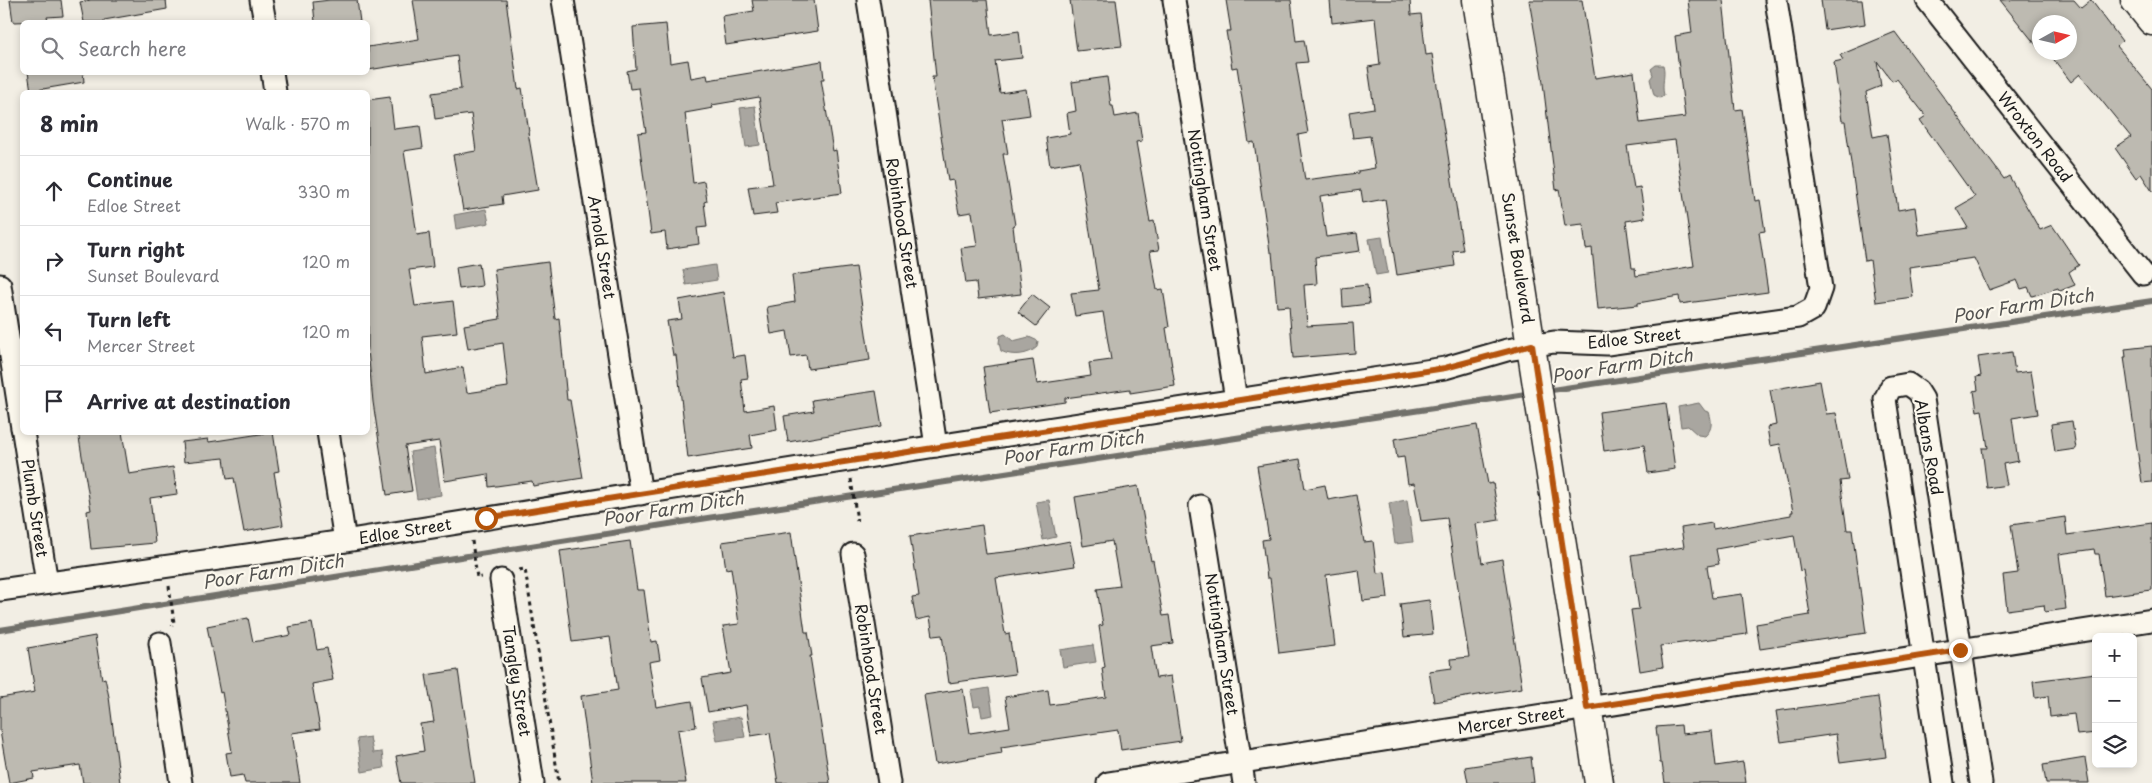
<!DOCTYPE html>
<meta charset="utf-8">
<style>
body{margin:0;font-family:"Playpen Sans",sans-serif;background:#f7f7f7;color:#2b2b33}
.controls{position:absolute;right:15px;bottom:15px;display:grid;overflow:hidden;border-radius:8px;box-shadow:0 2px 8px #0003}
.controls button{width:45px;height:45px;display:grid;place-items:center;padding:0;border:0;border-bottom:1px solid #e1e1e2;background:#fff;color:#2b2b33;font:25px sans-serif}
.compass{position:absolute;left:2032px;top:15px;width:45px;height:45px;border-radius:50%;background:#fff;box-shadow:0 2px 8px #0003;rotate:82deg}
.stop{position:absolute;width:15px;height:15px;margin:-11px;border:4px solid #b45309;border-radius:50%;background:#fff}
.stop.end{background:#b45309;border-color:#fff;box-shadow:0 1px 5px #0008}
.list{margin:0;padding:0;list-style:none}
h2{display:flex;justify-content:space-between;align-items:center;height:65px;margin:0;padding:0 20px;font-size:21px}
h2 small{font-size:16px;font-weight:400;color:#7c7c81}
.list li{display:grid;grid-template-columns:32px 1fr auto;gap:15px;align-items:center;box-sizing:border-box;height:70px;padding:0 20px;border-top:1px solid #e1e1e2}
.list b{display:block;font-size:19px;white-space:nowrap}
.list p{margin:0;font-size:16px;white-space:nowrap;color:#7c7c81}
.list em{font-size:16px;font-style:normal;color:#7c7c81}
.icon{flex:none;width:28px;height:28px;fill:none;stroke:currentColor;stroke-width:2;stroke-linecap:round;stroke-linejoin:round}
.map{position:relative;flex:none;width:2152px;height:783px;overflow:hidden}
.search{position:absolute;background:#fff;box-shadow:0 2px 8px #0003;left:20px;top:20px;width:350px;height:55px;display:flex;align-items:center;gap:12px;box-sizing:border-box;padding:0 18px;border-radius:8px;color:#7c7c81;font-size:19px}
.panel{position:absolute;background:#fff;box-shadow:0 2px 8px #0003;left:20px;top:90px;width:350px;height:345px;border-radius:8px}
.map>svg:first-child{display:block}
.water{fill:#a9a6a0;stroke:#716f6b}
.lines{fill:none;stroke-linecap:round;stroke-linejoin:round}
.stream{stroke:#716f6b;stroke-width:6}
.building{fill:#bdbab1;stroke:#1c1c1c;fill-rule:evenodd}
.minor-casing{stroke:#1c1c1c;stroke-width:25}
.tertiary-casing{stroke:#1c1c1c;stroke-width:31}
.secondary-casing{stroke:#1c1c1c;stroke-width:31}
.path{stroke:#1c1c1c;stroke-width:3;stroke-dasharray:4 4;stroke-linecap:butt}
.minor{stroke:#fbf7ec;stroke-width:21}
.tertiary{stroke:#fbf7ec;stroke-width:28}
.secondary{stroke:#fbf7ec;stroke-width:28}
.route{stroke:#b45309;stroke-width:6}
.labels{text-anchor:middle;stroke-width:4.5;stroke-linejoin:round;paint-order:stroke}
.street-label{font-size:16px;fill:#1c1c1c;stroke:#fbf7ec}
.water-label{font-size:18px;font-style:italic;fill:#545351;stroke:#fbf7ec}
</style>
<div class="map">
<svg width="2152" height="783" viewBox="0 0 2152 783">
<rect width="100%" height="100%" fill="#f2eee4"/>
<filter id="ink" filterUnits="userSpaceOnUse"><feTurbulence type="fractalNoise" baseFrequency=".02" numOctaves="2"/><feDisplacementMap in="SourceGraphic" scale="10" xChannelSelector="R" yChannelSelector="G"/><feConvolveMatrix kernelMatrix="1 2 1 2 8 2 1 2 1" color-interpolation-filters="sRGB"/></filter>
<g filter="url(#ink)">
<!-- water -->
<g class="water">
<path d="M 1656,65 L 1663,65 C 1666,75 1661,84 1664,95 L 1660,98 L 1654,95 L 1650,79 L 1653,75 L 1651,69 Z"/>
<path d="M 755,106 L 760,145 L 746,147 L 740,108 Z"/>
<path d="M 486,209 L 489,223 L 456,229 L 454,215 Z"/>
<path d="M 1382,237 L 1388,273 L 1376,275 L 1369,239 Z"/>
<path d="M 715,265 L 717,280 L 686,285 L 683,270 Z"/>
<path d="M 1005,334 L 1013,341 L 1029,337 L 1038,341 L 1037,347 C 1029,355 1012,357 1001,351 L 999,343 L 1000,336 Z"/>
<path d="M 1699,403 L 1705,411 L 1709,412 C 1712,421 1713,429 1705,436 L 1698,435 L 1688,426 L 1681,427 L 1678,407 Z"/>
<path d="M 434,448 L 441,495 L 417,499 L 410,452 Z"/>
<path d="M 1049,500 L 1056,537 L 1043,540 L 1036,502 Z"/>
<path d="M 1407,500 L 1413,542 L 1395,544 L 1389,503 Z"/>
<path d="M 1093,645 L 1096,662 L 1063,667 L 1060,650 Z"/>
<path d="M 989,688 L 993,715 L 982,717 L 980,706 L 974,707 L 971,691 Z"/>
<path d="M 741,717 L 745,737 L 717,741 L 713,721 Z"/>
<path d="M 370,737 L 373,753 L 382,752 L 384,768 L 362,772 L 357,739 Z"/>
</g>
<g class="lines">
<!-- stream -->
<g class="stream">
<path d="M 1545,391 L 2152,301"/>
<path d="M 0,630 L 688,521 L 1533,393"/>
</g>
</g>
<!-- building -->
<g class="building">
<path d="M 10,0 L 61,0 L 63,16 L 47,17 L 48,21 L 13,22 Z"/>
<path d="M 91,0 L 166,0 L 167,9 L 104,20 L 104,22 L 84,22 L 80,2 Z"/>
<path d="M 330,0 L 357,0 L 360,22 L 315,22 L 313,2 Z"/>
<path d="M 413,0 L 506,0 L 518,89 L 522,88 L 529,132 L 528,132 L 538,190 L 502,196 L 503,204 L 463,210 L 453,155 L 476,151 L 471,114 L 435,119 L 432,93 L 461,89 L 457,56 L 368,70 L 368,47 L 419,39 Z"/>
<path d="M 752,0 L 814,0 L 818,31 L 726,45 L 722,16 L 754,11 Z"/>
<path d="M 928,0 L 987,0 L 991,35 L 1019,31 L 1022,58 L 995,61 L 1000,93 L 1026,89 L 1030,115 L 1002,119 L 1008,154 L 1003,154 L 1015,225 L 1013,226 L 1021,294 L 978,299 L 976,282 L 966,283 L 961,248 L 977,246 L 972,212 L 959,214 L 953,180 L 948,181 L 932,77 L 936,77 Z"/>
<path d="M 1070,0 L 1116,0 L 1122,46 L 1077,51 Z"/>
<path d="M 1226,0 L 1291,0 L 1296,41 L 1304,40 L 1308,62 L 1296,63 L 1308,133 L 1298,135 L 1305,180 L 1358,173 L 1358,171 L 1375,168 L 1370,136 L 1353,138 L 1349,112 L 1374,108 L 1368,67 L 1380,65 L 1375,18 L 1332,23 L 1330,0 L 1410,0 L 1411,15 L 1421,14 L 1426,55 L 1432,54 L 1463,250 L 1453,251 L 1455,266 L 1397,275 L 1385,199 L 1363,203 L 1361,190 L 1320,196 L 1326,237 L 1357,233 L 1360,251 L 1315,257 L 1317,284 L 1304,285 L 1307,326 L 1353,323 L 1355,353 L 1293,358 L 1289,306 L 1277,307 L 1272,252 L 1270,252 L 1254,142 L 1249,143 L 1237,67 L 1232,68 L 1226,31 L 1231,31 Z"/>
<path d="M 1529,0 L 1582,0 L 1595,78 L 1634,72 L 1640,123 L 1685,117 L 1675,36 L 1692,33 L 1688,0 L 1723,0 L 1735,110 L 1742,109 L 1755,201 L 1760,200 L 1765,231 L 1759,232 L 1768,292 L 1680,304 L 1679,296 L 1638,303 L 1638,305 L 1598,309 L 1592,248 L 1586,249 L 1583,224 L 1565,226 L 1559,189 L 1556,190 L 1542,75 ZM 1675,140 L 1694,266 L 1636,276 L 1635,268 L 1632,268 L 1626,221 L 1645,218 L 1640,187 L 1634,188 L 1627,146 Z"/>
<path d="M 1821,0 L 1862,0 L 1865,24 L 1825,30 Z"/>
<path d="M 2000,0 L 2074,0 L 2081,8 L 2091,0 L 2122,41 L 2117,46 L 2152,89 L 2152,191 L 2141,174 L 2136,178 L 2115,148 L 2131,137 L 2080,74 L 2071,82 L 2048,52 L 2070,52 L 2070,22 L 2040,22 L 2040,50 Z"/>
<path d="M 666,24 L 670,63 L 688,60 L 691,78 L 707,75 L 708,80 L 822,61 L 824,79 L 821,79 L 833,151 L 836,150 L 842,193 L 775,203 L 777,213 L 753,216 L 748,187 L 773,184 L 759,97 L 712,105 L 713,108 L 685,113 L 693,183 L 704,181 L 707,201 L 704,202 L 707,227 L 697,228 L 699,244 L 667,249 L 665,232 L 651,234 L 638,133 L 646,132 L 639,88 L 630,89 L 627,71 L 636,69 L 633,27 Z"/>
<path d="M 1895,32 L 2004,179 L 2009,176 L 2040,230 L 2052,225 L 2079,265 L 2069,272 L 2075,285 L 2060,291 L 2058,288 L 2032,296 L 2028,287 L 2021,289 L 2017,280 L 1989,290 L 1974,258 L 1909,267 L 1913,297 L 1876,302 L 1870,260 L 1865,261 L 1845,121 L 1842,121 L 1834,62 L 1843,60 L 1840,55 ZM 1877,61 L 1892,81 L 1897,79 L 1926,116 L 1920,120 L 1975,197 L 1956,208 L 1968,228 L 1919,235 L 1915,207 L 1898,210 L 1887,134 L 1873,137 L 1866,92 L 1881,86 Z"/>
<path d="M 28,72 L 83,72 L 84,82 L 31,91 Z"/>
<path d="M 1107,77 L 1111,106 L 1113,106 L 1115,117 L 1138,113 L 1142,141 L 1136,142 L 1150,222 L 1154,221 L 1159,250 L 1150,251 L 1157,290 L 1163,289 L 1169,327 L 1166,328 L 1175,386 L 1130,393 L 1130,389 L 1065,398 L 1065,402 L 990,413 L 983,367 L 1033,360 L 1037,384 L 1091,376 L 1089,363 L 1111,360 L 1103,312 L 1075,316 L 1071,293 L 1099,290 L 1079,161 L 1050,166 L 1046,138 L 1070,134 L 1067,113 L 1076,111 L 1072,82 Z"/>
<path d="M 390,97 L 394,129 L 420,126 L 423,148 L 404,151 L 417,235 L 429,233 L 433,267 L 409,270 L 415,306 L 453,301 L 457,332 L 422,336 L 426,374 L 463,367 L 467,393 L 508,387 L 503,343 L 468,349 L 464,325 L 500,319 L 494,269 L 548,262 L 555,319 L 559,318 L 567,400 L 570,400 L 583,478 L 533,486 L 532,481 L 489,487 L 488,474 L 445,481 L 439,441 L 405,446 L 412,491 L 387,495 L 373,402 L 368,350 L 368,100 Z"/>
<path d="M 479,263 L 482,286 L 459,289 L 456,267 Z"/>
<path d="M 856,267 L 870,360 L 808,369 L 806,355 L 791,357 L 787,331 L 771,334 L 767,307 L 795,302 L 792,275 Z"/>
<path d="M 1367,285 L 1369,304 L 1343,307 L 1342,288 Z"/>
<path d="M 723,292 L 733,357 L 745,355 L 748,378 L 741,379 L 745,411 L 774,406 L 777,430 L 750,435 L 752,448 L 688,458 L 676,355 L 673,355 L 667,321 L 682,319 L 679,300 Z"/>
<path d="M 1032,294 L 1050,308 L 1036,326 L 1018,312 Z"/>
<path d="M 2152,346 L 2152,482 L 2142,483 L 2124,357 L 2126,357 L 2125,349 Z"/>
<path d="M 2012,352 L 2015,373 L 2031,371 L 2038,414 L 2012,418 L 2018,461 L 2003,464 L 2007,485 L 1987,488 L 1982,448 L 1988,448 L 1982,410 L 1977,411 L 1974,391 L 1978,390 L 1976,377 L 1981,376 L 1978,357 Z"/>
<path d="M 1820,381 L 1826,414 L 1836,413 L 1848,480 L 1840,481 L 1847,530 L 1852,530 L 1866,633 L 1760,649 L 1756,624 L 1810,615 L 1803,570 L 1800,571 L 1794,535 L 1716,549 L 1719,564 L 1707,566 L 1712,598 L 1742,594 L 1747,634 L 1660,646 L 1663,667 L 1640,671 L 1631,610 L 1639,609 L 1631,555 L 1684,547 L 1681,528 L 1712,523 L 1713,529 L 1791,515 L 1791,512 L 1793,512 L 1780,444 L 1770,446 L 1767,427 L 1776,425 L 1770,390 Z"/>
<path d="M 876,391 L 882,426 L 788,442 L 784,416 L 814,411 L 812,400 Z"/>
<path d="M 1666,403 L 1675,469 L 1648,473 L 1644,445 L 1604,451 L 1599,412 Z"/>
<path d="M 2072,421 L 2076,449 L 2055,452 L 2051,424 Z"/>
<path d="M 1477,425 L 1488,484 L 1493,483 L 1499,520 L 1476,524 L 1482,563 L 1502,559 L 1522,688 L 1434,702 L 1429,671 L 1452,668 L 1451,659 L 1469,657 L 1447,518 L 1421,521 L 1414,483 L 1408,484 L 1404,457 L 1397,458 L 1394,439 Z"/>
<path d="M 78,432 L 122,432 L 129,474 L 173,467 L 177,494 L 150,498 L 155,543 L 91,549 L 87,511 L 91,510 Z"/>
<path d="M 273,432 L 279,471 L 274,472 L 283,525 L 244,532 L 234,478 L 227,479 L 224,458 L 184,462 L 182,442 L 208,439 L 209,442 Z"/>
<path d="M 1300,459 L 1305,489 L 1325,485 L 1328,500 L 1356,495 L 1364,542 L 1373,541 L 1377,573 L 1385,572 L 1388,598 L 1363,601 L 1359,570 L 1326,575 L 1335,646 L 1279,653 L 1270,578 L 1267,578 L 1262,540 L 1269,539 L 1257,466 Z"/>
<path d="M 1138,486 L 1151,561 L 1153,560 L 1163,616 L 1169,615 L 1173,643 L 1151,646 L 1156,678 L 1171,676 L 1181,741 L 1121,750 L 1118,730 L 1001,747 L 1002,753 L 935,764 L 924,695 L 963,689 L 970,733 L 1010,727 L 1005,697 L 1048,690 L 1050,705 L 1106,697 L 1102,668 L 1105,667 L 1099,626 L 1103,625 L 1097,589 L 1120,586 L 1112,541 L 1083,546 L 1075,497 Z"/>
<path d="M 2065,517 L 2067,535 L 2152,523 L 2152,590 L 2105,596 L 2099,554 L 2095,554 L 2094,549 L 2059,554 L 2066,609 L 2045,612 L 2044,605 L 2007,610 L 2003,575 L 2018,573 L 2011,525 Z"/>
<path d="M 982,525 L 986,554 L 1023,550 L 1070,541 L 1075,566 L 996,578 L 1005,634 L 1009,633 L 1015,674 L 949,683 L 942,635 L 933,636 L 930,617 L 916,620 L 912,597 L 919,596 L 910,536 Z"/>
<path d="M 791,532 L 805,632 L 808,632 L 812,656 L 810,656 L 830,783 L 778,783 L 770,733 L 751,736 L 746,705 L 708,712 L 702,678 L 731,673 L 723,626 L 739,624 L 731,568 L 726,569 L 722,542 Z"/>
<path d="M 630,541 L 637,590 L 644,590 L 651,642 L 657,641 L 660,660 L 649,662 L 656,707 L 692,701 L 696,727 L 678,730 L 686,783 L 593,783 L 581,696 L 618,690 L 610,637 L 572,642 L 560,551 Z"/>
<path d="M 1429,600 L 1433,634 L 1404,637 L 1400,604 Z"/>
<path d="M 248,618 L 253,642 L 291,635 L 289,627 L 312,623 L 317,650 L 327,648 L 333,680 L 312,684 L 320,729 L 292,733 L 300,783 L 245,783 L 243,775 L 230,777 L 226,753 L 232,752 L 222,692 L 220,693 L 207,626 Z"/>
<path d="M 95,636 L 102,679 L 105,678 L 109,697 L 120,783 L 83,783 L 80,765 L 33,772 L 34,778 L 9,783 L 0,731 L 0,698 L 35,692 L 28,648 Z"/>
<path d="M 458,670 L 475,783 L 401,783 L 396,756 L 424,751 L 420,724 L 434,722 L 426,675 Z"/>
<path d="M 2096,673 L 2096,733 L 2077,735 L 2074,714 L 2050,717 L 2048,696 L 2035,698 L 2033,681 Z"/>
<path d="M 1878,697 L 1886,757 L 1840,763 L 1836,734 L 1781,742 L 1776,711 Z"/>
<path d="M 1681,725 L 1682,734 L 1712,731 L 1716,766 L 1743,762 L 1746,783 L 1665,783 L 1662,763 L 1660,763 L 1656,727 Z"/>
<path d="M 1531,757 L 1534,783 L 1468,783 L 1465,767 Z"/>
<path d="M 2085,758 L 2089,783 L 2046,783 L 2043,765 Z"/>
</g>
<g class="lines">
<defs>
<g id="minor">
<path d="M 261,0 L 265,22"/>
<path d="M 563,0 L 641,494"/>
<path d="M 868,0 L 936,446"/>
<path d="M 1174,0 L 1236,400"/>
<path d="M 1927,0 L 2143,274"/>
<path d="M 272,72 L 275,92"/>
<path d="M 0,285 L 22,428"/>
<path d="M 23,432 L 47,583"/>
<path d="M 328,432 L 345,541"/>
<path d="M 1200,506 L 1244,783"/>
<path d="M 853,554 L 889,783"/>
<path d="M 501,580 L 533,783"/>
<path d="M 0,590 L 345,541 L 936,446 L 1445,368 L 1507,350 L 1554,342 L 1607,344 L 1798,317 L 1814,308 L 1821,288 L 1776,0"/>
<path d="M 160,643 L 181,783"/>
<path d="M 1108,783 L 2152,620"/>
<path d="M 1943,783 L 1885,399 L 1891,387 L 1908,384 L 1918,391 L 1923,399 L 1981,783"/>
</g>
<path id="tertiary" d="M 1477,0 L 1599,783"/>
<path id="secondary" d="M 2135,0 L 2152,21"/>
</defs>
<!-- minor casing -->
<use href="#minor" class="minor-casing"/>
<!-- tertiary casing -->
<use href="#tertiary" class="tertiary-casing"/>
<!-- secondary casing -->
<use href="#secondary" class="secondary-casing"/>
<!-- path -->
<g class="path">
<path d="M 851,479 L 857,521"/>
<path d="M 472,541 L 477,578 L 481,577"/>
<path d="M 519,570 L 525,569 L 559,783"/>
<path d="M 169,586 L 174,623 L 172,626"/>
</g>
<!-- minor -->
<use href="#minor" class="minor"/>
<!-- tertiary -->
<use href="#tertiary" class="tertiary"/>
<!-- secondary -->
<use href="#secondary" class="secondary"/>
</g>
</g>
<g class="lines" filter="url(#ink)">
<!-- route -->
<path class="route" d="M 486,518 L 1445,368 L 1532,345 L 1587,708 L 1960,650"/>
</g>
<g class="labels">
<!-- street labels -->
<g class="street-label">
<text transform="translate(2035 137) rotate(52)" y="6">Wroxton Road</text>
<text transform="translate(1205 200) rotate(81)" y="6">Nottingham Street</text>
<text transform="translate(902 223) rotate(81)" y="6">Robinhood Street</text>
<text transform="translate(602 247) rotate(81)" y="6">Arnold Street</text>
<text transform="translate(1518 258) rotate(81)" y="6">Sunset Boulevard</text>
<text transform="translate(1634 338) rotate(-6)" y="6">Edloe Street</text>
<text transform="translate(1929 447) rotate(80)" y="6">Albans Road</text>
<text transform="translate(35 508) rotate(81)" y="6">Plumb Street</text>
<text transform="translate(405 531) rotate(-9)" y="6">Edloe Street</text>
<text transform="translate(1222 644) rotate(81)" y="6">Nottingham Street</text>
<text transform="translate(871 669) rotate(81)" y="6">Robinhood Street</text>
<text transform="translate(517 681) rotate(81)" y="6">Tangley Street</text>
<text transform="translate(1511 720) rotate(-9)" y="6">Mercer Street</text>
</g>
<!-- water labels -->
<g class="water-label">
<text transform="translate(2023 306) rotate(-9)" y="6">Poor Farm Ditch</text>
<text transform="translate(1622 366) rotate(-9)" y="6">Poor Farm Ditch</text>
<text transform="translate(1073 448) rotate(-9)" y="6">Poor Farm Ditch</text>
<text transform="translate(673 509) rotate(-9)" y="6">Poor Farm Ditch</text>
<text transform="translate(273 572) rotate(-9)" y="6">Poor Farm Ditch</text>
</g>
</g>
</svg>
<div class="controls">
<button>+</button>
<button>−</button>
<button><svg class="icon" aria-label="layers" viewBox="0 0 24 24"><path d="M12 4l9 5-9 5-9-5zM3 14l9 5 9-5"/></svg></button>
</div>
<svg class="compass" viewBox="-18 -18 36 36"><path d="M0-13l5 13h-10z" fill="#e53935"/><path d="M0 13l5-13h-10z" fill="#7c7c81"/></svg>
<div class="stop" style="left:486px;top:518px"></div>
<div class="stop end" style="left:1960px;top:650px"></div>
<div class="search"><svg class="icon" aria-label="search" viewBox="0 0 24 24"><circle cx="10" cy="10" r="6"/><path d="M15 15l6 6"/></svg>Search here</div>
<section class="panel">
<h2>8 min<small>Walk · 570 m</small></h2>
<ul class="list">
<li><svg class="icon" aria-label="ahead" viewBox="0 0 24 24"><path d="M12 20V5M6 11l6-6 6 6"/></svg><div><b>Continue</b><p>Edloe Street</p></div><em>330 m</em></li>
<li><svg class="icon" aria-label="right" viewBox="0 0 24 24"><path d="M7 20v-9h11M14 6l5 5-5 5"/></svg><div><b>Turn right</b><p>Sunset Boulevard</p></div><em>120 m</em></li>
<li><svg class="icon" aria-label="left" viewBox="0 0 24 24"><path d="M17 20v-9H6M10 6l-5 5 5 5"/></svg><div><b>Turn left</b><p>Mercer Street</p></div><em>120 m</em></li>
<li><svg class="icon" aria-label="arrive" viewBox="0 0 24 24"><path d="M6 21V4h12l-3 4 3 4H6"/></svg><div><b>Arrive at destination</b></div></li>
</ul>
</section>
</div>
